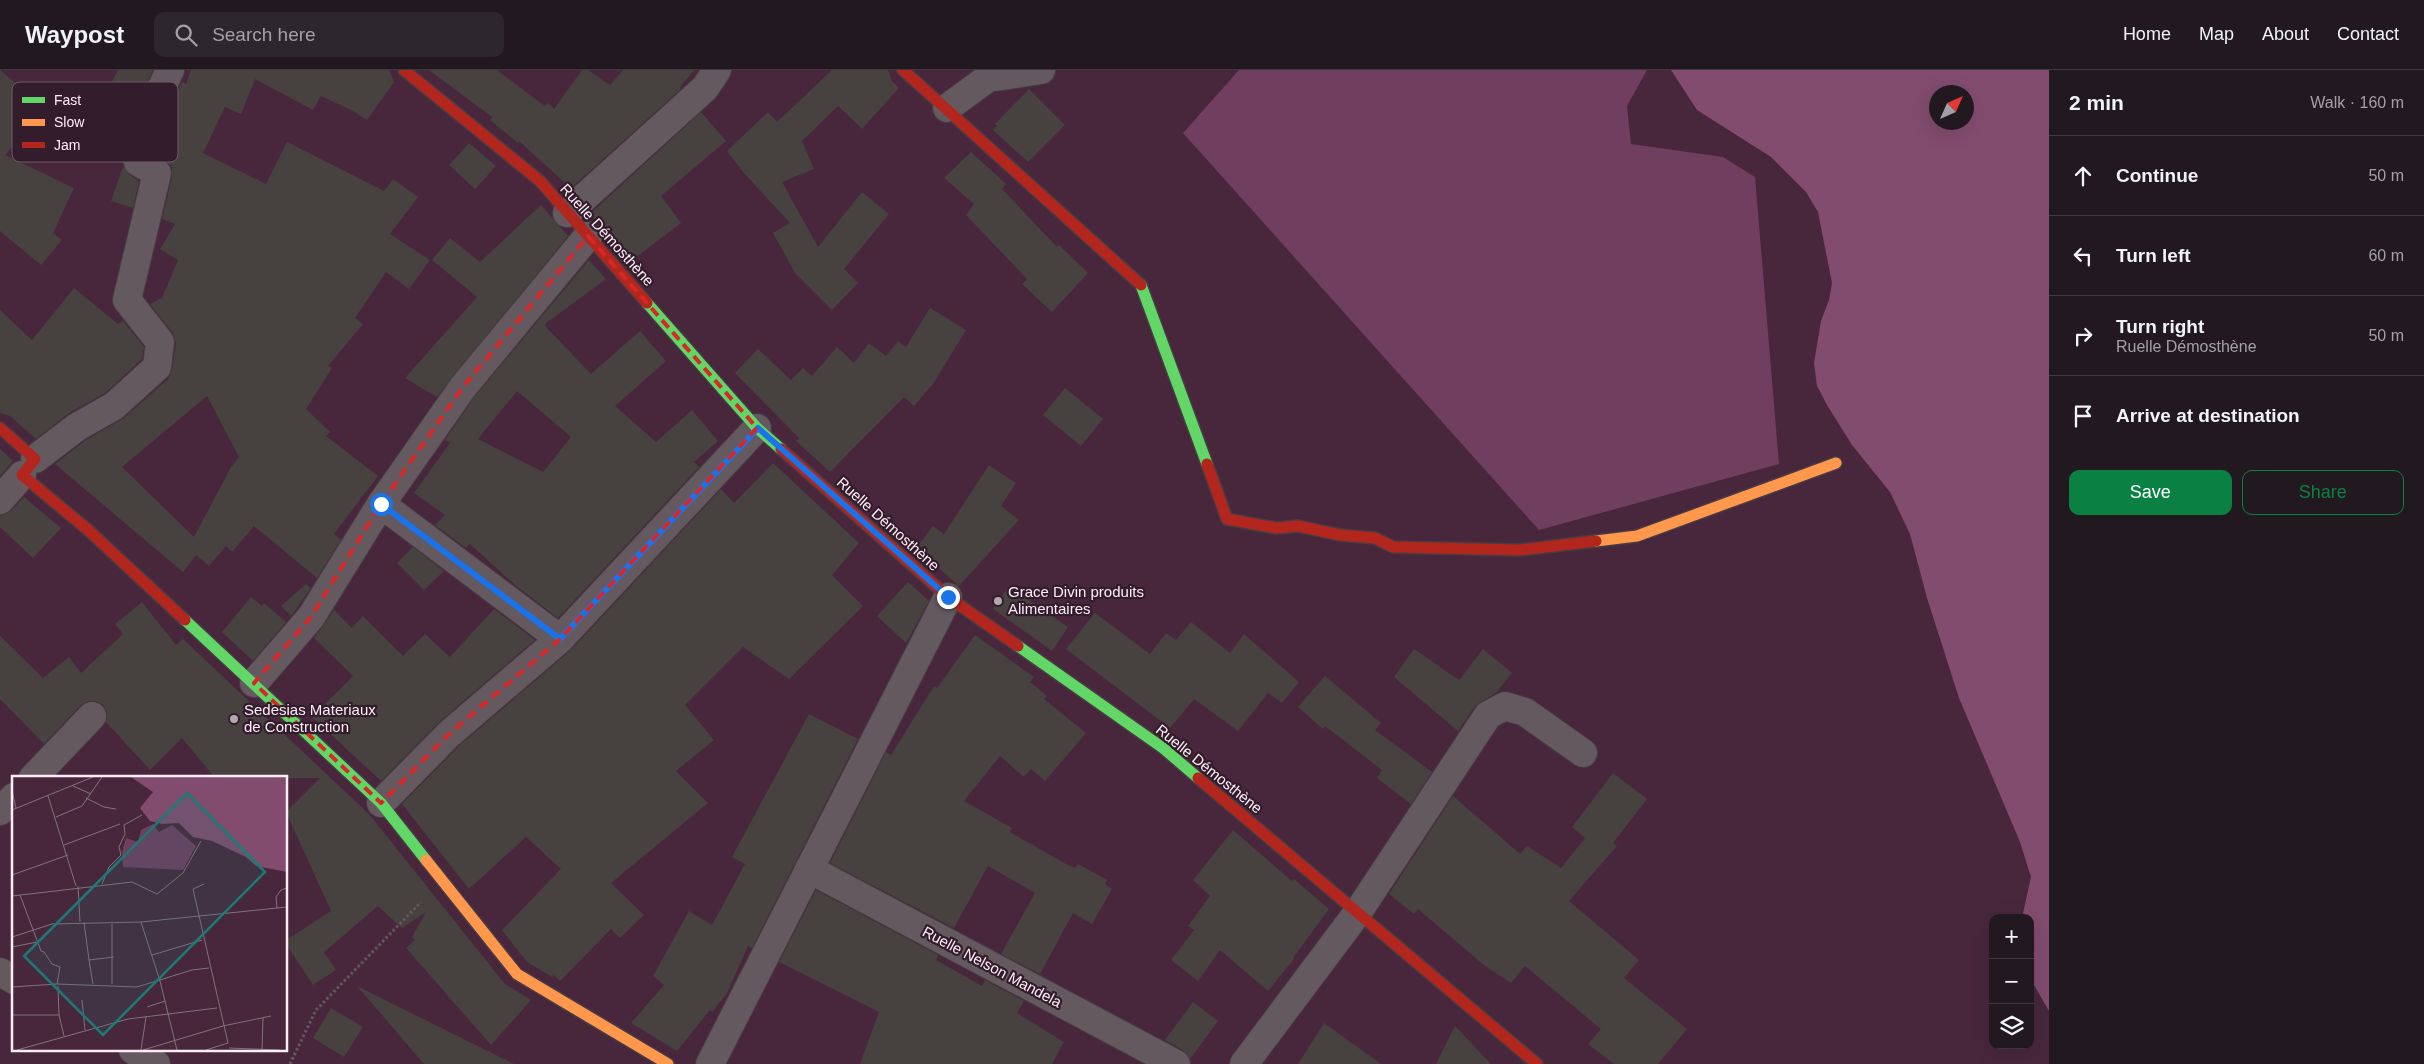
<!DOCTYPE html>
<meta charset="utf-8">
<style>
body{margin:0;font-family:Arial,sans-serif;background:#2e262d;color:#f1f3f6}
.controls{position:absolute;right:15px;bottom:15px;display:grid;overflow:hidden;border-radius:10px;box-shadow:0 5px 20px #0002}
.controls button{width:45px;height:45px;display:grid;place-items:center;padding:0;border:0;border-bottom:1px solid #3f383e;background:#221920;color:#f1f3f6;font:25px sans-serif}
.compass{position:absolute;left:1929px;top:15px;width:45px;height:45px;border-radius:50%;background:#221920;box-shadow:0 5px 20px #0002;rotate:45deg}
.stop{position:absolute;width:15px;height:15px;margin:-11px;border:4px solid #1a73e8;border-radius:50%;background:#fff}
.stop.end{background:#1a73e8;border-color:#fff;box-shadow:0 1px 5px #0008}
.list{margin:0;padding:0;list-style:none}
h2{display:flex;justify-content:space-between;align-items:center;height:65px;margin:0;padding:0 20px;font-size:21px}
h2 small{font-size:16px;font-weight:400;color:#a2a0a5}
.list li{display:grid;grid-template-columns:32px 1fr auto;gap:15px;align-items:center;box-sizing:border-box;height:80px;padding:0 20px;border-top:1px solid #3f383e}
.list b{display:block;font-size:19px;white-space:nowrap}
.list p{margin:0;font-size:16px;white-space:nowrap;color:#a2a0a5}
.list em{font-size:16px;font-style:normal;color:#a2a0a5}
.actions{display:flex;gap:10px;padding:15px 20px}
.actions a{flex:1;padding:11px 0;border:1px solid #0b8043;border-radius:10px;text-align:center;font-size:18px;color:#0b8043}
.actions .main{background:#0b8043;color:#fff}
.icon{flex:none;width:28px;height:28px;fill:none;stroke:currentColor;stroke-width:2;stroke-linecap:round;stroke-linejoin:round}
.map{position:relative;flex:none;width:2049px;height:994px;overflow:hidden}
header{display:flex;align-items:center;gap:30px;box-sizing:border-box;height:70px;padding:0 25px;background:#221920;border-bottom:1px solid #3f383e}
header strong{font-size:24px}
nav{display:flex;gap:28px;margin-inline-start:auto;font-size:18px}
.search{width:350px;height:45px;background:#2e262d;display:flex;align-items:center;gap:12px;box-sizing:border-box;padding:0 18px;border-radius:10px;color:#a2a0a5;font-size:19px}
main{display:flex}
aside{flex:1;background:#221920}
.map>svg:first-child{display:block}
.green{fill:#48273c;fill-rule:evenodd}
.forest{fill:#703e5f}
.water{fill:#824c6e;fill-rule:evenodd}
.building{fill:#474140;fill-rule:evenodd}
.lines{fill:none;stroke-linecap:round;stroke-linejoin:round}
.street-casing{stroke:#473c43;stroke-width:30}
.fast-casing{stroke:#473c43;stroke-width:14}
.slow-casing{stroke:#473c43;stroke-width:14}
.jam-casing{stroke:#473c43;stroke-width:14}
.path{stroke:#645860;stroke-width:3;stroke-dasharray:2.5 2.5;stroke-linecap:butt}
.street{stroke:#655960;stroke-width:28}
.fast{stroke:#63d668;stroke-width:11}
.slow{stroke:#ff974d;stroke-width:11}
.jam{stroke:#b3261e;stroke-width:11}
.route{stroke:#1a73e8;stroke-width:6}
.marked{fill:none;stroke:#d62828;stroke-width:4;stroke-dasharray:10 6;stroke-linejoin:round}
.poi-dot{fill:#b5a6af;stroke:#331c2b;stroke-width:2}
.labels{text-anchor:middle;stroke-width:4.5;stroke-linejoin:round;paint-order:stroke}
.street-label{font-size:15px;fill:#feedf7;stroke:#331c2b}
.poi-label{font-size:15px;fill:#feedf7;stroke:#331c2b;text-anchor:start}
.inset-road{fill:none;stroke:#81737c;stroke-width:1}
.view{fill:#1b7c75;fill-opacity:0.15;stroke:#1b7c75;stroke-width:2.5}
.inset-edge{fill:none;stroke:#feedf7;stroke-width:2.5}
.key{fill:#331c2b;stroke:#705b68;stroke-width:1}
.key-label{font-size:14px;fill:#feedf7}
</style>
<header>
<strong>Waypost</strong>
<div class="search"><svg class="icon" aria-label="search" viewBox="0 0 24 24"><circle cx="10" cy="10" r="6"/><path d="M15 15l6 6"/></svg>Search here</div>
<nav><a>Home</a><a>Map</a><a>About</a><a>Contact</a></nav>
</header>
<main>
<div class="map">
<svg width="2049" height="994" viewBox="0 0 2049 994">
<rect width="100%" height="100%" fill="#2e212a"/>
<!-- green -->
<path class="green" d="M 0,0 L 2049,0 L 2049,994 L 0,994 ZM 1936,22 L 1966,22 L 1966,52 L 1936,52 ZM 14,708 L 286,708 L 286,980 L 14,980 ZM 1993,848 L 2030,848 L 2030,975 L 1993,975 Z"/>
<!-- forest -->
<path class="forest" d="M 1239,0 L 1647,0 L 1627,36 L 1631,74 L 1723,87 L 1755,107 L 1779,394 L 1539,460 L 1183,63 Z"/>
<!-- water -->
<path class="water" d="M 1671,0 L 2049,0 L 2049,941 L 2030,908 L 2030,848 L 2022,848 L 2031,807 L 2020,772 L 1959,628 L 1927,528 L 1910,464 L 1890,422 L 1852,375 L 1827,335 L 1817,316 L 1814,293 L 1821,251 L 1829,230 L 1832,213 L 1818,142 L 1806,122 L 1771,87 L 1697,40 ZM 1936,22 L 1966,22 L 1966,52 L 1936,52 Z"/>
<!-- building -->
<g class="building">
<path d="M 0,0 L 46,39 L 5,85 L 74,118 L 53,163 L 62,170 L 41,195 L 0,161 Z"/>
<path d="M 118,0 L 153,0 L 121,68 L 121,85 L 93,70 L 102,53 L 94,47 Z"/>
<path d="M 191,0 L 389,0 L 394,12 L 367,50 L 353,41 L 321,26 L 313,40 L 255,9 L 241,44 L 225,37 L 203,83 L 266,114 L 287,72 L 384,121 L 393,109 L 418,127 L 390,164 L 430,190 L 409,219 L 386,202 L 355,248 L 363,254 L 328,296 L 332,298 L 306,339 L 330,362 L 326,366 L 378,406 L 334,464 L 341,470 L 317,508 L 254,456 L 232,482 L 226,476 L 209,496 L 196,485 L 183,502 L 55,394 L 86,370 L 124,348 L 168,309 L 172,300 L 176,274 L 173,263 L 150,234 L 162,228 L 178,190 L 160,179 L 175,154 L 162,149 L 172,107 L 172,97 L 165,89 L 152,82 L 151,77 L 182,12 L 186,14 ZM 207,326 L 239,387 L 231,397 L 194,467 L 122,397 Z"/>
<path d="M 429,0 L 497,0 L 545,36 L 548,33 L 554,39 L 582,0 L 588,0 L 610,15 L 623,0 L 694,0 L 680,17 L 681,19 L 569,120 L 565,113 L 519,71 L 518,73 L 490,50 L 492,47 Z"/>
<path d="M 832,0 L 888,0 L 892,11 L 899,18 L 862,59 L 838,36 L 802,71 L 814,99 L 782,112 L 818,177 L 862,122 L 889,144 L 844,199 L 858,213 L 832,240 L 795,203 L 773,163 L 790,153 L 744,103 L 727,81 L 768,42 L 777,52 Z"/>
<path d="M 1029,19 L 1065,55 L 1028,92 L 993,60 L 997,56 L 995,54 Z"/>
<path d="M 701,42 L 726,71 L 661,126 L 681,153 L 631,191 L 590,144 Z"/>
<path d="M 469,73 L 496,96 L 475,119 L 449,95 Z"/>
<path d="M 971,82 L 1006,114 L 1002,119 L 1057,177 L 1059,175 L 1088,203 L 1052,242 L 1022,214 L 1027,209 L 966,145 L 974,134 L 944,108 Z"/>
<path d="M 123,97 L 130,105 L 139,111 L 133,138 L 111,131 Z"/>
<path d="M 541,135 L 568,166 L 437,327 L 405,308 L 477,227 L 432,190 L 450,168 L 480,192 Z"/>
<path d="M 589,190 L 606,209 L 545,254 L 547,258 L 591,304 L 640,261 L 666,291 L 615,336 L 656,372 L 692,340 L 718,371 L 694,392 L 699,397 L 558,548 L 515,515 L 470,474 L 466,478 L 435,455 L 445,445 L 414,423 L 450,373 L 445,370 L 475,326 ZM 517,321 L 571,367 L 543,402 L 478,369 Z"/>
<path d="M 74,218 L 118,254 L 123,251 L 144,277 L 142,289 L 105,323 L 69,343 L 36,369 L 10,346 L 0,343 L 0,240 L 32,270 Z"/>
<path d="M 930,238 L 966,260 L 933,314 L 914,336 L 904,327 L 830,402 L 796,371 L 799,368 L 735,303 L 758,279 L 791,310 L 803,298 L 812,306 L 837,277 L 854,293 L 869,273 L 886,286 L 898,271 L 906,277 Z"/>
<path d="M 1065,318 L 1103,349 L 1081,376 L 1043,345 Z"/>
<path d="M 0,379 L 13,391 L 0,406 Z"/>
<path d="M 773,393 L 859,473 L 832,505 L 863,536 L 789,609 L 743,577 L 685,635 L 714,670 L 676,701 L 708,733 L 611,813 L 644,845 L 620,868 L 611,859 L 560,911 L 554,905 L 552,907 L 527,892 L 502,860 L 561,799 L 526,767 L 469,819 L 402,734 L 460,675 L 571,580 L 721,419 L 734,433 Z"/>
<path d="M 989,395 L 1016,413 L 1001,436 L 1019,450 L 959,516 L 916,478 L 933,456 L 944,464 Z"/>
<path d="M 24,427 L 61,458 L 33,488 L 0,457 L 0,445 L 11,441 Z"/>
<path d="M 413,477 L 444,501 L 424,520 L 397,493 Z"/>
<path d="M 908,512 L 929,531 L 906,573 L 877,546 Z"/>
<path d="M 306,514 L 311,518 L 291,546 L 281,536 Z"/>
<path d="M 1009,516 L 1068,557 L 1052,581 L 993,539 Z"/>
<path d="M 251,527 L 262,536 L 264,533 L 286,552 L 253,591 L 222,562 Z"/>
<path d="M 142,532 L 176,575 L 183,569 L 369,744 L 505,914 L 531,930 L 491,975 L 406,878 L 415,870 L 412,867 L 426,842 L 402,858 L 378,836 L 324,882 L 336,900 L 313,915 L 286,874 L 286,870 L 331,841 L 286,742 L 320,708 L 215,708 L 182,668 L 150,700 L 106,652 L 107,641 L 102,634 L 96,631 L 88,631 L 81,635 L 44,674 L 0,629 L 0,566 L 43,608 L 69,587 L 81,603 L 123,564 L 115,554 Z"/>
<path d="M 494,539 L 535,570 L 439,652 L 381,711 L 312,647 L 353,606 L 314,568 L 334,540 L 352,558 L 363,546 L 403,586 L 425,564 L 450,587 Z"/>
<path d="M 1095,543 L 1150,584 L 1166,563 L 1176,570 L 1191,552 L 1230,583 L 1244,564 L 1299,612 L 1282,633 L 1268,623 L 1238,661 L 1194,629 L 1170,658 L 1066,579 Z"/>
<path d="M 975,565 L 1034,607 L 1030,612 L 1047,626 L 1044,629 L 1086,663 L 1045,711 L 1031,699 L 1024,707 L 1000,686 L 964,731 L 1012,758 L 1010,762 L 1066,794 L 1075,798 L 1078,794 L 1107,810 L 1105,814 L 1112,819 L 1092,854 L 1073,843 L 1040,904 L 1001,884 L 1035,823 L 988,796 L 954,858 L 830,793 L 886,682 L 891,685 L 934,616 L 937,618 Z"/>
<path d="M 1414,579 L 1459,610 L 1483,579 L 1512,603 L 1497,622 L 1475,636 L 1458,661 L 1394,607 Z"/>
<path d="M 1325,606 L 1381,653 L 1375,660 L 1432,702 L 1411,734 L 1377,708 L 1382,700 L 1325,656 L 1323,659 L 1298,637 Z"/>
<path d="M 809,644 L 858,669 L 752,878 L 748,876 L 727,923 L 712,942 L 710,940 L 677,981 L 631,953 L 664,915 L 653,906 L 689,841 L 712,855 L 745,794 L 732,787 Z"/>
<path d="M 1613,703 L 1647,729 L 1613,773 L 1617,776 L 1569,831 L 1639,890 L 1624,908 L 1687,959 L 1658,994 L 1614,994 L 1588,974 L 1601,959 L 1525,896 L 1511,913 L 1485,896 L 1418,839 L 1414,844 L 1389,824 L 1453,726 L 1520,784 L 1527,776 L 1561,798 L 1585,768 L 1572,757 Z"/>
<path d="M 1233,760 L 1292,811 L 1294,809 L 1329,839 L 1293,888 L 1294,889 L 1268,921 L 1220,880 L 1198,911 L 1171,890 L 1194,860 L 1188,856 L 1210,826 L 1193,810 Z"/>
<path d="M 816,820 L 938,885 L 936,890 L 982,916 L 985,910 L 1024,931 L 1017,943 L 1064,972 L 1052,994 L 860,994 L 879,942 L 779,892 Z"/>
<path d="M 357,916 L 514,994 L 424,994 Z"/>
<path d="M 1193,932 L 1218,951 L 1190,989 L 1183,980 L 1165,970 Z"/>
<path d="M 331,938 L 363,957 L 344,987 L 313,968 Z"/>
<path d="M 1324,953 L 1381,994 L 1298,994 Z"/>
<path d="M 1455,956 L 1491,994 L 1436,994 Z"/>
</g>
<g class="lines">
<defs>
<g id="street">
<path d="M 947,38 L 988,8 L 1041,0"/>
<path d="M 567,143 L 705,18 L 717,0"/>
<path d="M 35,389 L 77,357 L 114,336 L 157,297 L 160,272 L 127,230 L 157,103 L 138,92 L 135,75 L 170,0"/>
<path d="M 0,430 L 22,405"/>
<path d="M 381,434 L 463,317 L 588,166"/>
<path d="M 254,613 L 311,547 L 381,434 L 560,569"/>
<path d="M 33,708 L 92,646"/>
<path d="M 381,733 L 449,664 L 560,569 L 757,358"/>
<path d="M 0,741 L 14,727"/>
<path d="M 809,799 L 1176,994"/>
<path d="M 0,902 L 14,910"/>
<path d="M 133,980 L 156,994"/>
<path d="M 710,994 L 948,527"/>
<path d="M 1244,994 L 1358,842 L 1488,645 L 1505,636 L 1525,642 L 1583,683"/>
</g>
<g id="fast">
<path d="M 1141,215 L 1207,394"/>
<path d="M 647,233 L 757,358 L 781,379"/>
<path d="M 185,550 L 381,733 L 426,790"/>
<path d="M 1018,576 L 1163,678 L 1198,708"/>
</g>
<g id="slow">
<path d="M 1596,471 L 1637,466 L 1836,393"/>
<path d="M 426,790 L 517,904 L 668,994"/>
</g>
<g id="jam">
<path d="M 404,0 L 540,111 L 647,233"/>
<path d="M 903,0 L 1141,215"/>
<path d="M 0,358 L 35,389 L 22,405 L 87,459 L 185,550"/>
<path d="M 781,379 L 948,527 L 1018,576"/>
<path d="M 1207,394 L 1227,449 L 1276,458 L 1298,456 L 1340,465 L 1375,468 L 1393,477 L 1520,480 L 1596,471"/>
<path d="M 1198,708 L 1537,994"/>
</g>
</defs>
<!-- street casing -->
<use href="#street" class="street-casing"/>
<!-- fast casing -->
<use href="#fast" class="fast-casing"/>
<!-- slow casing -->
<use href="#slow" class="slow-casing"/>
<!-- jam casing -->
<use href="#jam" class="jam-casing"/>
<!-- path -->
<path class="path" d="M 290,994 L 316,940 L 421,832"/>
<!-- street -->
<use href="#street" class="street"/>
<!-- fast -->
<use href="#fast" class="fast"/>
<!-- slow -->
<use href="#slow" class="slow"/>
<!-- jam -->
<use href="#jam" class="jam"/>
</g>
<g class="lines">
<!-- route -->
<path class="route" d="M 381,434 L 560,569 L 758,358 L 948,527"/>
</g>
<!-- marked area -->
<path class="marked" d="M 588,166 L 757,358 L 560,569 L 449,664 L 381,733 L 254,613 L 311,547 L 381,434 L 463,317 Z"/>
<!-- markers -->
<g class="poi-dot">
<circle cx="998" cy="531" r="5"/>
<circle cx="234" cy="649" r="5"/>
</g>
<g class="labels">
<!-- street labels -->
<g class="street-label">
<text transform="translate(607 165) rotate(48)" y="5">Ruelle Démosthène</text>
<text transform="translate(888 454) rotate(42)" y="5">Ruelle Démosthène</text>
<text transform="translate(1209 699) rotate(39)" y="5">Ruelle Démosthène</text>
<text transform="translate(992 897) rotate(28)" y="5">Ruelle Nelson Mandela</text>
</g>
<!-- poi labels -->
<g class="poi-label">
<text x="1008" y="527">Grace Divin produits<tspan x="1008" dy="17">Alimentaires</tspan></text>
<text x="244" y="645">Sedesias Materiaux<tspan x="244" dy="17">de Construction</tspan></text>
</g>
</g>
<!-- overview -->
<g transform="translate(12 706)">
<rect width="275" height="275" fill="#2e212a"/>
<path d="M 0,1 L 275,1 L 275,274 L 0,274 Z" fill="#48273c"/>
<path d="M 141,48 L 147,56 L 160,49 L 184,70 L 171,94 L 111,91 L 110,76 L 114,62 L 126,66 L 129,54 Z" fill="#703e5f"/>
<path d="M 119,1 L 275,1 L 275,96 L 244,90 L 234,81 L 200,65 L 181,61 L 167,47 L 150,48 L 138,45 L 128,32 L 141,16 Z" fill="#824c6e"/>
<path class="inset-road" d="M 61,10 L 79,18M 0,15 L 4,32M 36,20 L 64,110M 74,22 L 92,31 L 104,33M 0,34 L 81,1M 44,41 L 70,30 L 90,1M 52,69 L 108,48M 0,99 L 56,79M 90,108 L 97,91 L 109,79 L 107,71 L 113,58 L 112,49 L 130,39M 192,108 L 181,113 L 216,267 L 194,274M 66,110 L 68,146M 8,119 L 29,175 L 32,176 L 40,188 L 48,191 L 45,208M 0,120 L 120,106 L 145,118 L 171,97 L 189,65M 265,132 L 264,121 L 269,114 L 275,112M 72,146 L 77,184M 129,146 L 148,205 L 165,274M 0,161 L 40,148 L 129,146 L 275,131M 0,171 L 25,166M 140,179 L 190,164M 81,208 L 77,184 L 102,181M 100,208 L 100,148M 46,210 L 47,239 L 52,260M 0,211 L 45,208 L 125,211 L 180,194 L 197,192M 70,224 L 73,254M 135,231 L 153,225M 0,239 L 47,239M 217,272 L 268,274M 5,274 L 116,243 L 205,232M 129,274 L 134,241M 131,274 L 211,250 L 259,240M 250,274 L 251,242"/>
<path class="view" d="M 175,17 L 253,96 L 91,259 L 12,180 Z"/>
<rect width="275" height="275" class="inset-edge"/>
</g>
<!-- legend -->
<rect x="12" y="12" width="166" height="80" rx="8" class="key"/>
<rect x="22" y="27" width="23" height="6" fill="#63d668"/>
<rect x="22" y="49" width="23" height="7" fill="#ff974d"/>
<rect x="22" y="72" width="23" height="6" fill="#b3261e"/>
<g class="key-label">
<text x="54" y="35">Fast</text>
<text x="54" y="57">Slow</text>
<text x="54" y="80">Jam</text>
</g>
</svg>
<div class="controls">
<button>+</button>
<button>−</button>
<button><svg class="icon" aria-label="layers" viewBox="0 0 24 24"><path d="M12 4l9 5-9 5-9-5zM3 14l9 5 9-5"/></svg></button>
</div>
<svg class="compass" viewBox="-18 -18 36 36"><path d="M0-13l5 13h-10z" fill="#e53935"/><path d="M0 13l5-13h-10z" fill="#a2a0a5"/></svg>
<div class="stop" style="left:381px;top:434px"></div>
<div class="stop end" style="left:948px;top:527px"></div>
</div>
<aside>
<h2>2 min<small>Walk · 160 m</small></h2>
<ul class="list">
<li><svg class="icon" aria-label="ahead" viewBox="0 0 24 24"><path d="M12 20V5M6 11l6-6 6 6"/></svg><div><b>Continue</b></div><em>50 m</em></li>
<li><svg class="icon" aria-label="left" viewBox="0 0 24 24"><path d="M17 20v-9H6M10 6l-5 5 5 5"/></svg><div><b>Turn left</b></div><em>60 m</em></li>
<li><svg class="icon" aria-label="right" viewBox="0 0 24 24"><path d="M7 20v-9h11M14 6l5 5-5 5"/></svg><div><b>Turn right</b><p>Ruelle Démosthène</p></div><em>50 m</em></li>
<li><svg class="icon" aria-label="arrive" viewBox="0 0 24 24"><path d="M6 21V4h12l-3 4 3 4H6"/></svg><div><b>Arrive at destination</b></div></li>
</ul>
<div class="actions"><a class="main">Save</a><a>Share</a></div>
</aside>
</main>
